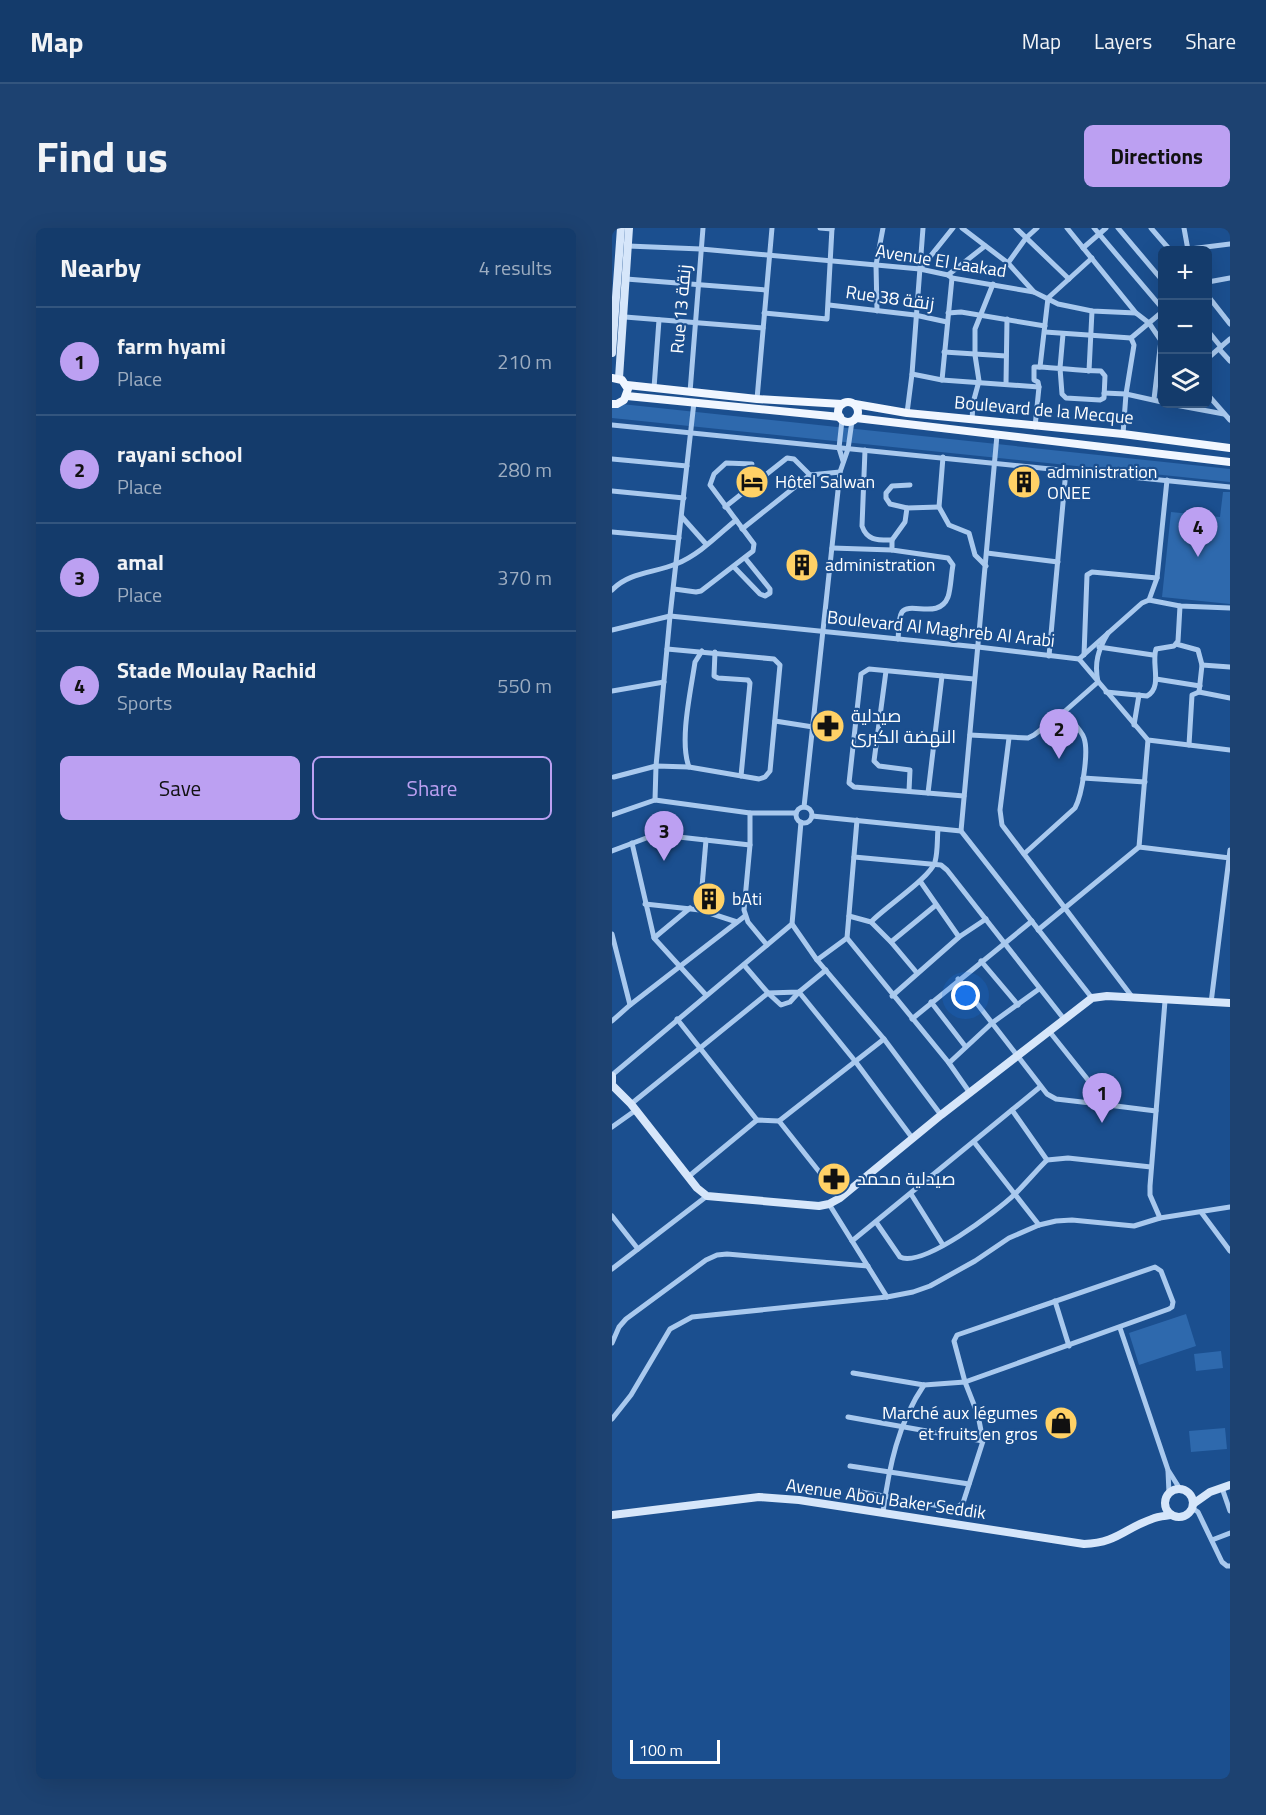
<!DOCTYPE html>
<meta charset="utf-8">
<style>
body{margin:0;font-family:"Titillium Web",Cairo,sans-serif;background:#1d4271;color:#f1f3f6}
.controls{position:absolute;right:18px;top:18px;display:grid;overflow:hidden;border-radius:9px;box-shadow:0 6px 24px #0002}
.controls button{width:54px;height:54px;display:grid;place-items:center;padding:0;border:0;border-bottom:2px solid #33557e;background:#143b6b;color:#f1f3f6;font:30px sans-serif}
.scale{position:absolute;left:18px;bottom:15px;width:90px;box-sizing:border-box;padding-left:6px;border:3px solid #fff;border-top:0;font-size:16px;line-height:21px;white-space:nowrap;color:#fff;-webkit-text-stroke:4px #1b4f8f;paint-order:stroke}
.you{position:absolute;left:354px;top:768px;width:21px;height:21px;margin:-15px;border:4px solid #fff;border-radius:50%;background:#1a73e8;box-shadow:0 0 0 9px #1a73e833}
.badge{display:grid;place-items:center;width:39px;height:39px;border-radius:50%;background:#bca0f2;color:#111;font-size:20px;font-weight:700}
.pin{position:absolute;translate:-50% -50px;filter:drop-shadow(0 2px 3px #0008)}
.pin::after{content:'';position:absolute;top:32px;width:21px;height:18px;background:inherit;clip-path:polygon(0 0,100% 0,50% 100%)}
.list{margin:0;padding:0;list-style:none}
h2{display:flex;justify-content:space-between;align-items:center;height:78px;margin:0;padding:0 24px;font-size:26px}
h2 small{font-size:20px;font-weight:400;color:#9dadc1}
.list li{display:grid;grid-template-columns:39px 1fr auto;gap:18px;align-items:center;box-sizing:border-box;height:108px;padding:0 24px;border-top:2px solid #33557e}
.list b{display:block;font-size:22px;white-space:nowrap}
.list p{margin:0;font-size:20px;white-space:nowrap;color:#9dadc1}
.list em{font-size:20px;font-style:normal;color:#9dadc1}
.actions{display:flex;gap:12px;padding:18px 24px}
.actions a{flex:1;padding:14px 0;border:2px solid #bca0f2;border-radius:9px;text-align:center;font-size:21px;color:#bca0f2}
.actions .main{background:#bca0f2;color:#111}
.icon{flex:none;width:33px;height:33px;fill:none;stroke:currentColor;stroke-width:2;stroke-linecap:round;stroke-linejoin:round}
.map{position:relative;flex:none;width:618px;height:1551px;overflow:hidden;border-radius:9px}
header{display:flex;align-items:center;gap:36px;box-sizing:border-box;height:84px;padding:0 30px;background:#143b6b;border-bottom:2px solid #33557e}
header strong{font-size:28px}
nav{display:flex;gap:33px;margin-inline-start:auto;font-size:21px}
.intro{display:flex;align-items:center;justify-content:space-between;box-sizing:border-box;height:144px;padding:0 36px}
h1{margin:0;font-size:42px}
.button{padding:15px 27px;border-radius:9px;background:#bca0f2;color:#111;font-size:21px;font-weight:700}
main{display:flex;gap:36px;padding:0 36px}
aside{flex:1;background:#143b6b;border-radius:9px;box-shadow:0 6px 24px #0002}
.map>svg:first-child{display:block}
.green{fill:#2e69ad}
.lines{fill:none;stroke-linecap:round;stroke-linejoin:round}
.street{stroke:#a9c9ee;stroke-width:5}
.secondary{stroke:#d6e6fa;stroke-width:8}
.primary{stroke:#f0f6ff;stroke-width:8}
.labels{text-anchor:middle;stroke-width:4.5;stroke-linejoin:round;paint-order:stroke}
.street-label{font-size:18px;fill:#fff;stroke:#1b4f8f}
.poi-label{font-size:18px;fill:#fff;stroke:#1b4f8f;text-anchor:start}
</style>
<header>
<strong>Map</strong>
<nav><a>Map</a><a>Layers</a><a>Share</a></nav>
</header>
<div class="intro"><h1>Find us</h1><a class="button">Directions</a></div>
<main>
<aside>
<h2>Nearby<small>4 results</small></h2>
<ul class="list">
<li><span class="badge">1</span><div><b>farm hyami</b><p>Place</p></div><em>210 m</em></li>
<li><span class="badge">2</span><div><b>rayani school</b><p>Place</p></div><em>280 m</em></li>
<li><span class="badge">3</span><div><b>amal</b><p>Place</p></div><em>370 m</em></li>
<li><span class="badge">4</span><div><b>Stade Moulay Rachid</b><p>Sports</p></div><em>550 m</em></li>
</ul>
<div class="actions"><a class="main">Save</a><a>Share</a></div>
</aside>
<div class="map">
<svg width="618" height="1551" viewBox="0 0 618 1551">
<rect width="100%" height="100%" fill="#1b4f8f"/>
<!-- green -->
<g class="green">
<path d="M 0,175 L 618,241 L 618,254 L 0,190 Z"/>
<path d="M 611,264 L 618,264 L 618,376 L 550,369 L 559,284 L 608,289 Z"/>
<path d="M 574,1086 L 584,1118 L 527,1137 L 517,1105 Z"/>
<path d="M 609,1123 L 611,1140 L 584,1143 L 582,1126 Z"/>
<path d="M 613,1200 L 615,1221 L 579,1224 L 577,1203 Z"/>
</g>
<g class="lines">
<!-- street -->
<g class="street">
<path d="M 208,0 L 220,1"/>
<path d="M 350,0 L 396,35 L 422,64 L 446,76 L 480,83 L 524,85"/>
<path d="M 404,0 L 457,51"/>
<path d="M 455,0 L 524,85 L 537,95 L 550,114"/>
<path d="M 482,0 L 550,80"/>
<path d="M 506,0 L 550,52"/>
<path d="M 539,0 L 558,22"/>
<path d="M 572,0 L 576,22"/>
<path d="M 16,18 L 89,21 L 308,41 L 336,47 L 340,50 L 422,64"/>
<path d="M 471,20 L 494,0"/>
<path d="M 570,22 L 618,16"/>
<path d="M 396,35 L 414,10 L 425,0"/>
<path d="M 309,40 L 341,0"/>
<path d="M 336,47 L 373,18"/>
<path d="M 14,51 L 154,62"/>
<path d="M 596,54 L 618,50"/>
<path d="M 596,68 L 618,96"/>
<path d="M 217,77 L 303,87 L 335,94"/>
<path d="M 265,83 L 264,37 L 271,0"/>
<path d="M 152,85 L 215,91 L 220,0"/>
<path d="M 336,85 L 349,84 L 433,98"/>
<path d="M 13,89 L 151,100"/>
<path d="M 596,103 L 609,119"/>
<path d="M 433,104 L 519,110 L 550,84"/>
<path d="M 607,121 L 618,133"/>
<path d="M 332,124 L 394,128"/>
<path d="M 596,130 L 618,111"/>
<path d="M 428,139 C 448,140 469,143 489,143 L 493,148 L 492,170 L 488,172 L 454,170 L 450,166 L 448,140 L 451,106"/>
<path d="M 477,143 L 480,83"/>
<path d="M 300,146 L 330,152 L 427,159"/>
<path d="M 330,152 L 340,50"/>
<path d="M 394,156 L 395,91"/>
<path d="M 42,160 L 47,92"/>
<path d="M 78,164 L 91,0"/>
<path d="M 492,165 L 514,166 L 550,174"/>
<path d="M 596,167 L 618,192"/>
<path d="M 145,171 L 160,0"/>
<path d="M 542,171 L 549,112"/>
<path d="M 558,176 L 612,186"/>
<path d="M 295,185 L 300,146 L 311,0"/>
<path d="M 230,192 L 227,220 L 231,233"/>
<path d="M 360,192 L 361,175 L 367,153 L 363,127 L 363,101 L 381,56"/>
<path d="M 0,197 L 618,259"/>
<path d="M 423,199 L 427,159 L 426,154 L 422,152 L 422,139 L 428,139 L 436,70 L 480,30"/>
<path d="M 511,206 L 514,166 L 522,117 L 519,110"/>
<path d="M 385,207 L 349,603 L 480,770"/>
<path d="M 253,222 L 250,298 C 255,313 266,312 280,312"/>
<path d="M 331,229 L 327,279 L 337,297 L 357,305 L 363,327 L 374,338"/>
<path d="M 0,231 L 75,238"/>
<path d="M 0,263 L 72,270"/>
<path d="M 113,279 L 175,230 L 182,231 L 198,247"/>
<path d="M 295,280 L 278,276 L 274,270 L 274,265 L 280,258 L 298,257"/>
<path d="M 70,289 L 94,316"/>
<path d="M 130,301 L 198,247 L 228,244"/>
<path d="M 0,304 L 67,310"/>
<path d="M 220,320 L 280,322"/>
<path d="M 375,325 L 446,334"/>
<path d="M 122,339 L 148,366 L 153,368 L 158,365 L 158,361 L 133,330"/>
<path d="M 62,361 L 84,364 L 89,363 L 141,323 L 142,316 L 98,257 L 102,246 L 114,235 L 140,236"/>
<path d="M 0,362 C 17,344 42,345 64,336 C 87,327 106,307 124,292"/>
<path d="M 537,372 L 545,350 L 555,252"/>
<path d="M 0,402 L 58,388 L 366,419 L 467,431 L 536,512 L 618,522"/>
<path d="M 286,411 C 287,404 286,390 290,384 C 298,373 327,392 336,369 C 339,360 339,347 341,337 L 336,330 L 280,322 L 280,312 L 293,294 L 295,280 L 327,279"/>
<path d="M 564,416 L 586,422 L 590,437 L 587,464"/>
<path d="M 487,419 L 541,427"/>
<path d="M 103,424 L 102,448 L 106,450 L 136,452 L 138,455 L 129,548"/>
<path d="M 472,427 L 475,347 L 480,344 L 545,350"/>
<path d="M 437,428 L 454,242"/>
<path d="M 467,431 L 530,375 L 537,372 L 568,378 L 618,380"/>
<path d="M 590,437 L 618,439"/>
<path d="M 274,443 L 262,533 L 267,538 L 298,542 L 297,563"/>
<path d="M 544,451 L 588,458"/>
<path d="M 0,463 L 52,454"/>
<path d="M 494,464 L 535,468 C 551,459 539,436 544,421 L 562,418 L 566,413 L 568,378"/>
<path d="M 163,493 L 201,499"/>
<path d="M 522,497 L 527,467"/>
<path d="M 358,507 L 416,510 L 422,507 L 452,484 L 486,454 C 482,435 486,422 496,405"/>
<path d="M 397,510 L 388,582 L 390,597 L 521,770"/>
<path d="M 536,512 L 527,619 L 618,630"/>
<path d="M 577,517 L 580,467 L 587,464 L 618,470"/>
<path d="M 77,539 C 67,513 79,462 83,434 L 90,423"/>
<path d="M 2,549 L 44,538 L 77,539 L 147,551 L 153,549 L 158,543 L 168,437 L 162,431 L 55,421"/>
<path d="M 471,550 L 533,554"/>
<path d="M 316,565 L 330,448"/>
<path d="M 352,568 L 242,559 L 237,555 L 249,446 L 257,441 L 362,451"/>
<path d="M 43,572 L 44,538 L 58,388 L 82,174"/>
<circle cx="192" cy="587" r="8"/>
<path d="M 192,579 L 228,244 L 236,221 L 240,193"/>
<path d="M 138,585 L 138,617 L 132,682 L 136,694 L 155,717"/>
<path d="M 0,587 L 43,572 L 138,585 L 184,585"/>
<path d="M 200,588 L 349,603"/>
<path d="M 245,592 L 235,710 L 337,835 L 358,865"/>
<path d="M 20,615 L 42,710 L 94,767"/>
<path d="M 0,623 L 37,609 L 49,607 L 138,617"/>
<path d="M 412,626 L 463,580 C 470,567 477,524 472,510 C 469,501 458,492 452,484"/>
<path d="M 242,629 L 329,637 L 335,642 L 452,791"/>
<path d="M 308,653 L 347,709"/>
<path d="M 33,676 L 88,682 L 125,694"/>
<path d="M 88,682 L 94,612"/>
<path d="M 237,688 L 259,694 L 279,714 L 305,745"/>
<path d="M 259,694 C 273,679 318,650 323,634 C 326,623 325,611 326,601"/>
<path d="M 180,696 L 205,732 L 272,811 L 329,887"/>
<path d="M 426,702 L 527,619"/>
<path d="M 0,706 L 18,777"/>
<path d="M 42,710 L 78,680"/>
<path d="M 279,714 L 324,677"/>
<path d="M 205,732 L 235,710"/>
<path d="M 369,733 L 406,777"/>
<path d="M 132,737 L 156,765 L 169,777 L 178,774 L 187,764 L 243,833 L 301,911"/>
<path d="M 346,751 L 435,866 L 444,871 L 496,877"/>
<path d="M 280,768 L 347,709 L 374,691"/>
<path d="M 319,774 L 353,818"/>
<path d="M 599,775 L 618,622"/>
<path d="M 65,791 L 145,892"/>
<path d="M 300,791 L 420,693"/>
<path d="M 0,793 L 18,777 L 133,688"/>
<path d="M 437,803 L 496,877 L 544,883"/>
<path d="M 337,835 L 380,795 L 427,761"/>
<path d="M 0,847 L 180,696 L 189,594"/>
<path d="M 19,876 L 156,765 L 187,764 L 214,742"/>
<path d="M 400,882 L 435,932 L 456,930 L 539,939"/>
<path d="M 167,893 L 228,970"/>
<path d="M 0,899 L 24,882"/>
<path d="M 362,914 L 427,997"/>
<path d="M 76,949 L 145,892 L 167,893 L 272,811"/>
<path d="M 299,966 L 331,1017"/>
<path d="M 217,976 L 275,1069"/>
<path d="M 589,984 L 618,1023"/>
<path d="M 0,988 L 26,1021"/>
<path d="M 548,990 L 538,967 L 538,958 L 553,773"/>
<path d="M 264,994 L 288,1029 C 311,1040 385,983 403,966 C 414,955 424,943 435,932"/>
<path d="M 240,1013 L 428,859"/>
<path d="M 0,1041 L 95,968"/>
<path d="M 443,1073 L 457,1118"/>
<path d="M 508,1100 L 556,1242 L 568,1261"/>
<path d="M 0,1115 L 7,1099 L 14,1091 L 94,1032 L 105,1027 L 115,1026 L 256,1038"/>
<path d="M 236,1189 L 371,1213"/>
<path d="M 0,1191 L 19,1167 L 58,1101 L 80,1089 L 275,1069 L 301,1064 L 318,1058 L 363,1033 L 397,1010 L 427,997 L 444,993 L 460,992 L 522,998 L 548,990 L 618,979"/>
<path d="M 238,1238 L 357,1256"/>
<path d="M 556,1243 L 557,1265"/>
<path d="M 610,1260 L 618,1283"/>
<path d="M 238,1262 L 339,1280 L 344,1280 L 351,1275 L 371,1213 L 366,1187 L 353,1154 L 342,1113 L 345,1107 L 543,1039 L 549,1043 L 561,1074 L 560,1079 L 557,1081 L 353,1154 L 312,1157 L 241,1145"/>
<path d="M 580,1280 L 586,1284 L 610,1334 L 615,1338 L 618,1338"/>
<path d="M 271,1284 C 277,1239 286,1195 312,1157"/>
<path d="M 600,1312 L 618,1305"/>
</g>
<!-- secondary -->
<g class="secondary">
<path d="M 0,125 L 9,0"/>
<path d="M 7,150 L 17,0"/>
<path d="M 0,848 L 0,854"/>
<path d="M 0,857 L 19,876 L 85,960 L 95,968 L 207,978 L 217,976 L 228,970 L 329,887 L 480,770 L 495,768 L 618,775"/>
<circle cx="567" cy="1275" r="14"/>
<path d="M 581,1276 L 598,1264 L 618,1257"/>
<path d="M 0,1287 L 147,1269 L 187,1272 L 472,1316 C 505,1315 513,1300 540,1291 C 546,1288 553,1288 559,1287"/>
</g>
<!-- primary -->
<g class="primary">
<path d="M 0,150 L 10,152 L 16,161 L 12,172 L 5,176 L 0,176"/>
<path d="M 15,157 L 145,171 L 230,176"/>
<path d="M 15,168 L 228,189"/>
<circle cx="236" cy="184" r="10"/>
<path d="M 243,176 L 295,185 L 511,206 L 618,220"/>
<path d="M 244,190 L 618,234"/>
</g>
</g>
<!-- icons -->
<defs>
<symbol id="hotel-disc" viewBox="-11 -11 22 22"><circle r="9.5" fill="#ffd166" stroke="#1b4f8f"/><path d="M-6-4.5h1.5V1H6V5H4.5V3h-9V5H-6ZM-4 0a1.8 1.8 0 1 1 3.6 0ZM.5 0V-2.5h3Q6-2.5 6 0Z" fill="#111"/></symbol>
<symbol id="building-disc" viewBox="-11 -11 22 22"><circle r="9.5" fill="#ffd166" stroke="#1b4f8f"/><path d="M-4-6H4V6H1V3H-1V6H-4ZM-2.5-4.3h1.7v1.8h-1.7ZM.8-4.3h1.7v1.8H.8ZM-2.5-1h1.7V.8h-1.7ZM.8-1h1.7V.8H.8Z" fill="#111"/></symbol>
<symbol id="pharmacy-disc" viewBox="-11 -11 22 22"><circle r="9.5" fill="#ffd166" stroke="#1b4f8f"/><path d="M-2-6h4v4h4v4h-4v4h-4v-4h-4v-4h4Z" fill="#111"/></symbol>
<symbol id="shop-disc" viewBox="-11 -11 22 22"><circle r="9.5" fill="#ffd166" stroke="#1b4f8f"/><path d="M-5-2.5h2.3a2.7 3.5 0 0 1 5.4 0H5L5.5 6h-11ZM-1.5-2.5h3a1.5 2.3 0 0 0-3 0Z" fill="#111"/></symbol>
</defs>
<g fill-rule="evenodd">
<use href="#hotel-disc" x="121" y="235" width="38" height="38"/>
<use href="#building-disc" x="393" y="235" width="38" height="38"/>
<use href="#building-disc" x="171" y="318" width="38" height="38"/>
<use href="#pharmacy-disc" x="197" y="479" width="38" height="38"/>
<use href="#building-disc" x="78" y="652" width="38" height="38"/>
<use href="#pharmacy-disc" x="203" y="932" width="38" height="38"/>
<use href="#shop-disc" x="430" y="1176" width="38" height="38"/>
</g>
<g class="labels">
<!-- street labels -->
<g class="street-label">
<text transform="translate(329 33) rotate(9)" y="6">Avenue El Laakad</text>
<text transform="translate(278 70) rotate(8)" y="6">Rue 38 زنقة</text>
<text transform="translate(69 81) rotate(-85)" y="6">Rue 13 زنقة</text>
<text transform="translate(432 182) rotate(5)" y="6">Boulevard de la Mecque</text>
<text transform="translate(329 401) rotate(6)" y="6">Boulevard Al Maghreb Al Arabi</text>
<text transform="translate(274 1271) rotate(8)" y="6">Avenue Abou Baker Seddik</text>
</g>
<!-- poi labels -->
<g class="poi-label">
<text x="435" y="250">administration<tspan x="435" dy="21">ONEE</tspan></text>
<text x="163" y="260">Hôtel Salwan</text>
<text x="213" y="343">administration</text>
<text x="239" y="494">صيدلية<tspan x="239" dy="21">النهضة الكبرى</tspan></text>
<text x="120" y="677">bAti</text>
<text x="245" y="957">صيدلية محمد</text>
<text x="426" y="1191" text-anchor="end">Marché aux légumes<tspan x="426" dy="21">et fruits en gros</tspan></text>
</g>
</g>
</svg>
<div class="controls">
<button>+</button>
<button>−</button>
<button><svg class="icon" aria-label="layers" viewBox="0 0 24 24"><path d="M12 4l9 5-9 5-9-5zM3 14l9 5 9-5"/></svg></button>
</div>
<div class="scale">100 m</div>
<div class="you"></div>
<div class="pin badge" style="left:490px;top:895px">1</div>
<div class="pin badge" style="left:447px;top:531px">2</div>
<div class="pin badge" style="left:52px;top:633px">3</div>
<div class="pin badge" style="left:586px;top:329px">4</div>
</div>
</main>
